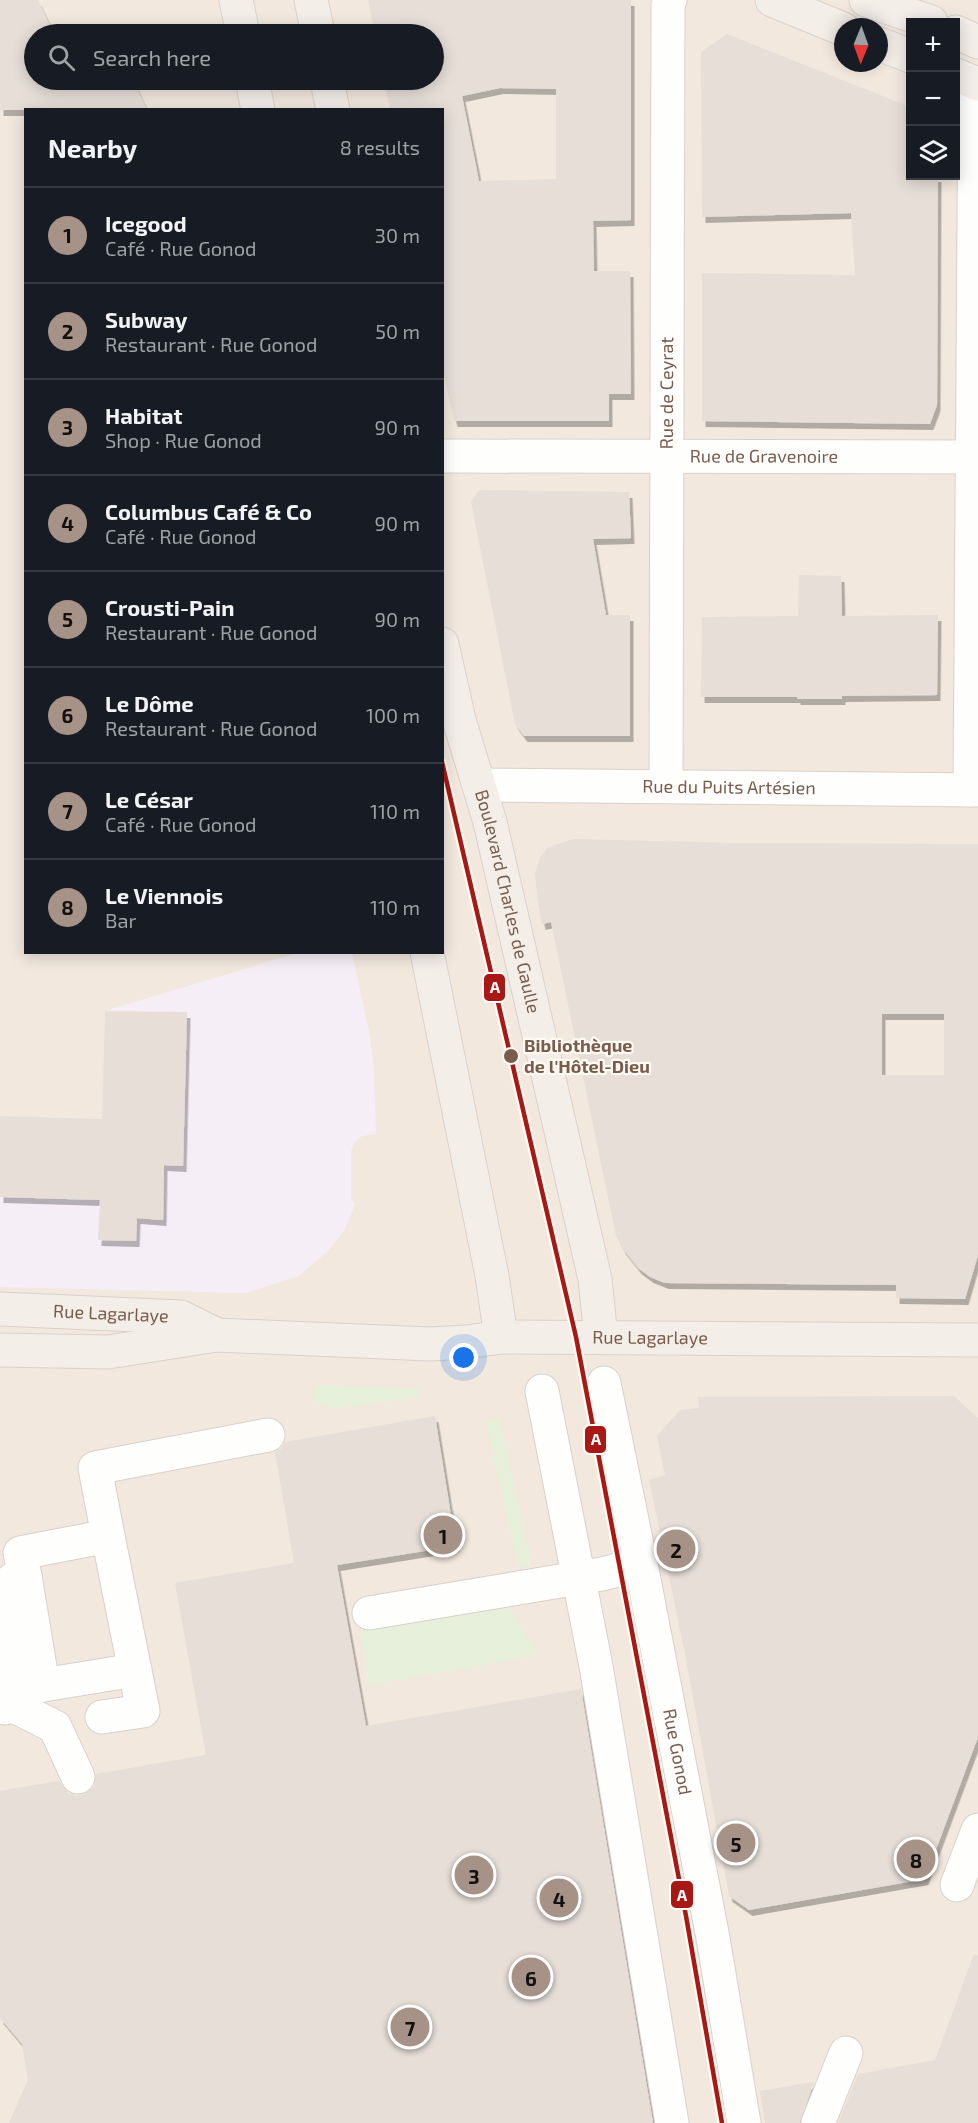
<!DOCTYPE html>
<meta charset="utf-8">
<style>
body{margin:0;font-family:"Exo 2",sans-serif;background:#20242c;color:#f1f3f6}
.controls{position:absolute;right:18px;top:18px;display:grid;overflow:hidden;border-radius:0px;box-shadow:0 3px 15px #0003}
.controls button{width:54px;height:54px;display:grid;place-items:center;padding:0;border:0;border-bottom:2px solid #363941;background:#171b24;color:#f1f3f6;font:30px sans-serif}
.compass{position:absolute;left:834px;top:18px;width:54px;height:54px;border-radius:50%;background:#171b24;box-shadow:0 3px 15px #0003;rotate:181deg}
.you{position:absolute;left:464px;top:1358px;width:21px;height:21px;margin:-15px;border:4px solid #fff;border-radius:50%;background:#1a73e8;box-shadow:0 0 0 9px #1a73e833}
.badge{display:grid;place-items:center;width:39px;height:39px;border-radius:50%;background:#a69286;color:#111;font-size:20px;font-weight:700}
.pin{position:absolute;translate:-50% -50%;border:3px solid #fff;box-shadow:0 2px 6px #0006}
.list{margin:0;padding:0;list-style:none}
h2{display:flex;justify-content:space-between;align-items:center;height:78px;margin:0;padding:0 24px;font-size:26px}
h2 small{font-size:20px;font-weight:400;color:#9ea1a6}
.list li{display:grid;grid-template-columns:39px 1fr auto;gap:18px;align-items:center;box-sizing:border-box;height:96px;padding:0 24px;border-top:2px solid #363941}
.list b{display:block;font-size:22px;white-space:nowrap}
.list p{margin:0;font-size:20px;white-space:nowrap;color:#9ea1a6}
.list em{font-size:20px;font-style:normal;color:#9ea1a6}
.icon{flex:none;width:33px;height:33px;fill:none;stroke:currentColor;stroke-width:2;stroke-linecap:round;stroke-linejoin:round}
.map{position:relative;flex:none;width:978px;height:2123px;overflow:hidden}
.search{position:absolute;background:#171b24;box-shadow:0 3px 15px #0003;left:24px;top:24px;width:420px;height:66px;display:flex;align-items:center;gap:15px;box-sizing:border-box;padding:0 21px;border-radius:33px;color:#9ea1a6;font-size:22px}
.panel{position:absolute;background:#171b24;box-shadow:0 3px 15px #0003;left:24px;top:108px;width:420px;height:846px;border-radius:0px}
.map>svg:first-child{display:block}
.residential{fill:#f2e8de;fill-rule:evenodd}
.education{fill:#f6eef6}
.green{fill:#e7f0db}
.building{fill:#e6ded7;fill-rule:evenodd;filter:url(#shadow)}
.lines{fill:none;stroke-linecap:round;stroke-linejoin:round}
.minor-casing{stroke:#d7d1cb;stroke-width:35}
.major-casing{stroke:#dad1cc;stroke-width:35}
.minor{stroke:#fefefd;stroke-width:33}
.major{stroke:#f3eee8;stroke-width:33}
.tram-1-casing{stroke:#fffaf3;stroke-width:9}
.tram-1{stroke:#a81815;stroke-width:4.5}
.stop-dot{fill:#7a5c4d;stroke:#fffaf3;stroke-width:2}
.labels{text-anchor:middle;stroke-width:4.5;stroke-linejoin:round;paint-order:stroke}
.street-label{font-size:18px;fill:#7a5c4d;stroke:#fffaf3}
.stop-label{font-size:18px;font-weight:bold;fill:#7a5c4d;stroke:#fffaf3;text-anchor:start}
.line-badge{stroke:#fffaf3;stroke-width:2}
.badge-label{font-size:16px;text-anchor:middle;font-weight:bold;fill:#fff}
</style>
<div class="map">
<svg width="978" height="2123" viewBox="0 0 978 2123">
<defs>
<filter id="shadow"><feDropShadow dx="3.5" dy="6" stdDeviation="0" flood-color="#0004"/></filter>
</defs>
<rect width="100%" height="100%" fill="#f9f5f0"/>
<!-- residential -->
<path class="residential" d="M 0,0 L 978,0 L 978,2123 L 0,2123 ZM 910,22 L 956,22 L 956,176 L 910,176 ZM 843,27 L 879,27 L 879,63 L 843,63 ZM 34,34 L 434,34 L 434,80 L 34,80 ZM 26,110 L 442,110 L 442,952 L 26,952 Z"/>
<!-- education -->
<path class="education" d="M 297,953 L 352,953 L 370,1036 L 374,1071 L 376,1134 L 362,1136 L 355,1142 L 351,1151 L 351,1198 L 355,1204 L 345,1229 L 328,1251 L 299,1276 L 245,1293 L 0,1287 L 0,1116 L 102,1119 L 105,1011 Z"/>
<!-- green -->
<g class="green">
<path d="M 316,1385 L 413,1388 L 419,1391 L 415,1398 L 334,1409 L 313,1401 Z"/>
<path d="M 500,1418 L 531,1564 L 518,1567 L 486,1421 Z"/>
<path d="M 509,1607 L 538,1655 L 369,1685 L 360,1631 Z"/>
</g>
<!-- building -->
<g class="building">
<path d="M 0,0 L 38,0 L 54,34 L 34,34 L 34,80 L 133,80 L 147,110 L 0,110 Z"/>
<path d="M 368,0 L 631,0 L 631,220 L 593,221 L 594,271 L 630,271 L 631,394 L 609,394 L 609,421 L 454,421 L 442,365 L 442,110 L 390,110 L 384,80 L 434,80 L 434,34 L 375,34 ZM 500,88 L 556,89 L 556,179 L 479,181 L 462,96 Z"/>
<path d="M 727,34 L 910,107 L 910,176 L 938,176 L 937,405 L 930,424 L 702,421 L 702,273 L 855,275 L 851,213 L 702,217 L 701,52 Z"/>
<path d="M 479,490 L 629,492 L 631,538 L 593,539 L 606,615 L 630,615 L 630,736 L 524,736 L 515,724 L 471,502 Z"/>
<path d="M 799,575 L 841,576 L 842,616 L 938,615 L 937,695 L 842,696 L 842,699 L 797,699 L 797,697 L 701,697 L 702,617 L 798,616 Z"/>
<path d="M 573,839 L 738,843 L 978,844 L 978,1255 L 965,1299 L 896,1298 L 896,1285 L 665,1283 L 650,1277 L 638,1268 L 623,1249 L 616,1236 L 551,922 L 542,924 L 538,903 L 535,873 L 540,858 L 547,848 ZM 882,1014 L 944,1014 L 944,1075 L 882,1075 Z"/>
<path d="M 105,1011 L 187,1012 L 183,1166 L 164,1165 L 163,1220 L 137,1218 L 136,1241 L 98,1240 L 100,1200 L 0,1197 L 0,1116 L 102,1119 Z"/>
<path d="M 954,1396 L 978,1418 L 978,1737 L 925,1879 L 749,1910 L 729,1896 L 685,1654 L 649,1480 L 665,1475 L 657,1436 L 680,1410 L 699,1408 L 698,1397 Z"/>
<path d="M 435,1416 L 456,1546 L 337,1565 L 366,1726 L 581,1689 L 653,2123 L 9,2123 L 28,2080 L 22,2044 L 0,2018 L 0,1791 L 59,1781 L 68,1793 L 76,1796 L 85,1794 L 94,1787 L 96,1774 L 206,1755 L 175,1583 L 294,1563 L 275,1452 L 281,1449 L 285,1442 Z"/>
<path d="M 974,1954 L 978,1955 L 978,2123 L 838,2123 L 858,2074 L 935,2060 Z"/>
<path d="M 814,2082 L 800,2123 L 765,2123 L 760,2091 Z"/>
</g>
<g class="lines">
<defs>
<g id="minor">
<path id="s1" d="M 442,456 L 978,457"/>
<path id="s2" d="M 480,785 L 978,790"/>
<path id="s3" d="M 666,786 L 668,4 L 670,0"/>
<path d="M 970,790 L 975,83"/>
<path id="s4" d="M 604,1383 L 641,1564 L 713,1938 L 744,2123"/>
<path d="M 542,1391 L 596,1666 L 672,2123"/>
<path d="M 13,1579 L 25,1576 L 20,1553 L 108,1536 L 95,1468 L 268,1435"/>
<path d="M 369,1613 L 602,1574 L 641,1564"/>
<path d="M 43,1685 L 135,1670"/>
<path d="M 3,1695 L 5,1708 L 14,1706 L 55,1727 L 78,1777"/>
<path d="M 14,1706 L 0,1605 L 10,1604 L 25,1687 L 43,1685 L 25,1576"/>
<path d="M 102,1717 L 143,1711 L 108,1536"/>
<path d="M 957,1885 L 978,1830"/>
<path d="M 818,2123 L 846,2053"/>
</g>
<g id="major">
<path d="M 236,0 L 243,34"/>
<path d="M 311,0 L 318,34"/>
<path d="M 772,0 L 843,29"/>
<path d="M 866,0 L 931,22"/>
<path d="M 956,32 L 978,42"/>
<path d="M 879,44 L 910,56"/>
<path d="M 956,75 L 978,84"/>
<path d="M 252,80 L 258,110"/>
<path d="M 327,80 L 333,110"/>
<path id="s5" d="M 442,644 L 459,720 L 490,822 L 595,1279 L 601,1337"/>
<path d="M 427,952 L 492,1276 L 501,1337"/>
<path id="s6" d="M 0,1309 L 181,1317 L 217,1335"/>
<path id="s7" d="M 0,1350 L 108,1352 L 217,1335 L 430,1344 L 467,1342 L 501,1337 L 978,1340"/>
</g>
</defs>
<!-- minor casing -->
<use href="#minor" class="minor-casing"/>
<!-- major casing -->
<use href="#major" class="major-casing"/>
<!-- minor -->
<use href="#minor" class="minor"/>
<!-- major -->
<use href="#major" class="major"/>
<defs>
<path id="tram-1" d="M 442,762 L 576,1337 L 686,1916 L 722,2123"/>
</defs>
<!-- tram-1 casing -->
<use href="#tram-1" class="tram-1-casing"/>
<!-- tram-1 -->
<use href="#tram-1" class="tram-1"/>
</g>
<!-- markers -->
<circle class="stop-dot" cx="511" cy="1056" r="8"/>
<g class="labels">
<!-- street labels -->
<g class="street-label">
<text dy="6" stroke="none"><textPath href="#s3" startOffset="393">Rue de Ceyrat</textPath></text>
<text dy="6" stroke="none"><textPath href="#s1" startOffset="322">Rue de Gravenoire</textPath></text>
<text dy="6" stroke="none"><textPath href="#s2" startOffset="249">Rue du Puits Artésien</textPath></text>
<text dy="6" stroke="none"><textPath href="#s5" startOffset="266">Boulevard Charles de Gaulle</textPath></text>
<text dy="6" stroke="none"><textPath href="#s6" startOffset="111">Rue Lagarlaye</textPath></text>
<text dy="6" stroke="none"><textPath href="#s7" startOffset="652">Rue Lagarlaye</textPath></text>
<text dy="6" stroke="none"><textPath href="#s4" startOffset="376">Rue Gonod</textPath></text>
</g>
<!-- stop labels -->
<g class="stop-label">
<text x="524" y="1052">Bibliothèque<tspan x="524" dy="21">de l'Hôtel-Dieu</tspan></text>
</g>
</g>
<g class="line-badge">
<rect x="483" y="973" width="23" height="29" rx="6" fill="#a81815"/>
<rect x="584" y="1425" width="23" height="29" rx="6" fill="#a81815"/>
<rect x="670" y="1880" width="24" height="29" rx="6" fill="#a81815"/>
</g>
<g class="badge-label">
<text x="495" y="993">A</text>
<text x="596" y="1445">A</text>
<text x="682" y="1901">A</text>
</g>
</svg>
<div class="controls">
<button>+</button>
<button>−</button>
<button><svg class="icon" aria-label="layers" viewBox="0 0 24 24"><path d="M12 4l9 5-9 5-9-5zM3 14l9 5 9-5"/></svg></button>
</div>
<svg class="compass" viewBox="-18 -18 36 36"><path d="M0-13l5 13h-10z" fill="#e53935"/><path d="M0 13l5-13h-10z" fill="#9ea1a6"/></svg>
<div class="you"></div>
<div class="pin badge" style="left:443px;top:1535px">1</div>
<div class="pin badge" style="left:676px;top:1549px">2</div>
<div class="pin badge" style="left:474px;top:1875px">3</div>
<div class="pin badge" style="left:559px;top:1898px">4</div>
<div class="pin badge" style="left:736px;top:1843px">5</div>
<div class="pin badge" style="left:531px;top:1977px">6</div>
<div class="pin badge" style="left:410px;top:2027px">7</div>
<div class="pin badge" style="left:916px;top:1859px">8</div>
<div class="search"><svg class="icon" aria-label="search" viewBox="0 0 24 24"><circle cx="10" cy="10" r="6"/><path d="M15 15l6 6"/></svg>Search here</div>
<section class="panel">
<h2>Nearby<small>8 results</small></h2>
<ul class="list">
<li><span class="badge">1</span><div><b>Icegood</b><p>Café · Rue Gonod</p></div><em>30 m</em></li>
<li><span class="badge">2</span><div><b>Subway</b><p>Restaurant · Rue Gonod</p></div><em>50 m</em></li>
<li><span class="badge">3</span><div><b>Habitat</b><p>Shop · Rue Gonod</p></div><em>90 m</em></li>
<li><span class="badge">4</span><div><b>Columbus Café &amp; Co</b><p>Café · Rue Gonod</p></div><em>90 m</em></li>
<li><span class="badge">5</span><div><b>Crousti-Pain</b><p>Restaurant · Rue Gonod</p></div><em>90 m</em></li>
<li><span class="badge">6</span><div><b>Le Dôme</b><p>Restaurant · Rue Gonod</p></div><em>100 m</em></li>
<li><span class="badge">7</span><div><b>Le César</b><p>Café · Rue Gonod</p></div><em>110 m</em></li>
<li><span class="badge">8</span><div><b>Le Viennois</b><p>Bar</p></div><em>110 m</em></li>
</ul>
</section>
</div>
